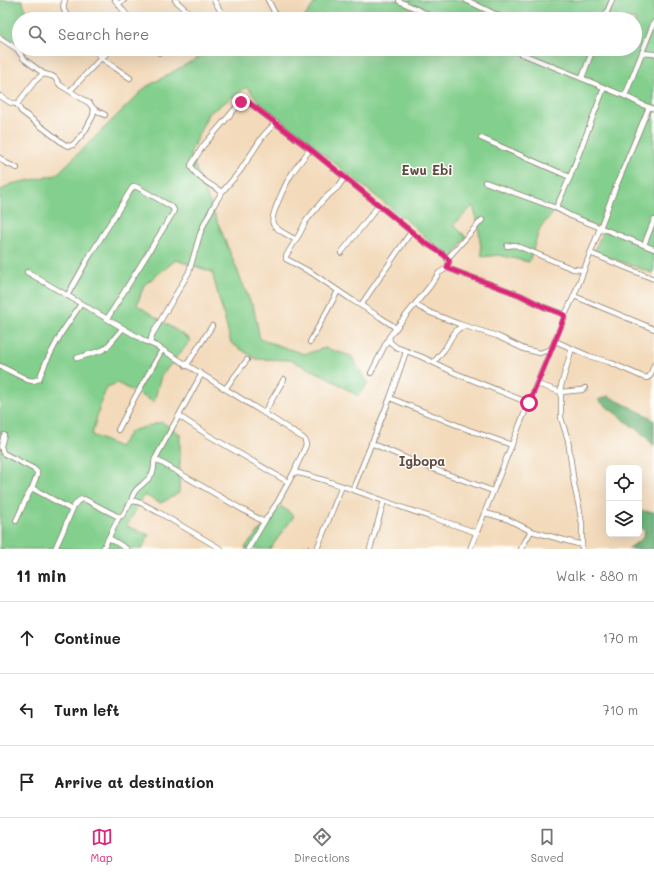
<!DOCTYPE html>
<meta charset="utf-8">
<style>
body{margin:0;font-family:Mali,sans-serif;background:#f2f2f2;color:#222}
.controls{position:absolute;right:12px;bottom:12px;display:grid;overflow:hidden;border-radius:6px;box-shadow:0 4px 16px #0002}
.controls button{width:36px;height:36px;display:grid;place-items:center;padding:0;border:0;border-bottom:1px solid #e0e0e0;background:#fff;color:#222;font:20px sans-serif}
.stop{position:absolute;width:12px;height:12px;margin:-9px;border:3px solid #db2777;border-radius:50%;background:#fff}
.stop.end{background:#db2777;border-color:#fff;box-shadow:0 1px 4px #0008}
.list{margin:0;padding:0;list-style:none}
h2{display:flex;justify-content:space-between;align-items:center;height:52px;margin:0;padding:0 16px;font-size:17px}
h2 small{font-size:13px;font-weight:400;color:#767676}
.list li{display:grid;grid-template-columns:26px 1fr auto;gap:12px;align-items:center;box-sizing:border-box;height:72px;padding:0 16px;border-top:1px solid #e0e0e0}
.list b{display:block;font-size:15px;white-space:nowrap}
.list em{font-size:13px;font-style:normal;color:#767676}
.icon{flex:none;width:22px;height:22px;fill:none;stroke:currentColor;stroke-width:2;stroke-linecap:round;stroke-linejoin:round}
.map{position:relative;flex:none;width:654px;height:549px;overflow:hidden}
.search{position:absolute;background:#fff;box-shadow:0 4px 16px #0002;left:12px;right:12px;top:12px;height:44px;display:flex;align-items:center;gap:10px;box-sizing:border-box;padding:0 14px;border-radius:22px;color:#767676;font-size:15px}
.sheet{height:268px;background:#fff}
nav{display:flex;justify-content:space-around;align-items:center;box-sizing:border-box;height:56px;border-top:1px solid #e0e0e0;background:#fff;font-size:11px;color:#767676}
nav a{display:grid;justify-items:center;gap:2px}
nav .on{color:#db2777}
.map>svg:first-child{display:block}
.green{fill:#83cf8d;stroke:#507654}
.forest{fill:#6ab278;stroke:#43674a}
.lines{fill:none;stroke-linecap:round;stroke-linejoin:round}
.minor-casing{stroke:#887b6c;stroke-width:6}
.minor{stroke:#fff;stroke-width:4.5}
.route{stroke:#db2777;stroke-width:5}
.labels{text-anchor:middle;stroke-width:3;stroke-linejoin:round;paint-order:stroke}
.quarter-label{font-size:13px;font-weight:bold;fill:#5e4b43;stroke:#fdfcf7}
</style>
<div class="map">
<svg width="654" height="549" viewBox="0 0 654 549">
<rect width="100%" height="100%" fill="#fdfcf7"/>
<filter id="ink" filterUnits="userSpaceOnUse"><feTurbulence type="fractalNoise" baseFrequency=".025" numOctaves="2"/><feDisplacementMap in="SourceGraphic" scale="8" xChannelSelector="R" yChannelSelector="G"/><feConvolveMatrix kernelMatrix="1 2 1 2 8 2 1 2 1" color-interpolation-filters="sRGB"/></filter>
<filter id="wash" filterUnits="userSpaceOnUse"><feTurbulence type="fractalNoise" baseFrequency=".012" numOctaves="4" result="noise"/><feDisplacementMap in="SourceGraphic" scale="16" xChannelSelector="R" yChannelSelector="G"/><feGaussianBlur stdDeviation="0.9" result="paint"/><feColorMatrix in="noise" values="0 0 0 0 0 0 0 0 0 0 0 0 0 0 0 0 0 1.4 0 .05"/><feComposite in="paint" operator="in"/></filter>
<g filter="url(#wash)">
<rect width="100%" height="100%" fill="#f3dabb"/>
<!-- green -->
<g class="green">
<path d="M 0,0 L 22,0 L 29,19 L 19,19 L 19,39 L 14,43 L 0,33 Z"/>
<path d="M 317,0 L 654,0 L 654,269 L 652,273 L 594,252 L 604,229 L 554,212 L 540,228 L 529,262 L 498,255 L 482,257 L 478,223 L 473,206 L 454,225 L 466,237 L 451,260 L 412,225 L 261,104 L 247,87 L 208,114 L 190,154 L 251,304 L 253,305 L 260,339 L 304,354 L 325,348 L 351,356 L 368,383 L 358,396 L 327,377 L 290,360 L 256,359 L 231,343 L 212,272 L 176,260 L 144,285 L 137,305 L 191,340 L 161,376 L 154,402 L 117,383 L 107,387 L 101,402 L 92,435 L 119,447 L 131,431 L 162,422 L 180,434 L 180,456 L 179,493 L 161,503 L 144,495 L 127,526 L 149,535 L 142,549 L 0,549 L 0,191 L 11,184 L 56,175 L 89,143 L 146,87 L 208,52 L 253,49 L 635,49 L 635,19 L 303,19 Z"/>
<path d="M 281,506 L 294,516 L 270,549 L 245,549 L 246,546 Z"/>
</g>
<!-- forest -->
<g class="forest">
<path d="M 608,396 L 650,417 L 654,421 L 654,446 L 645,436 L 598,400 Z"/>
<path d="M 639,510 L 642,511 L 654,512 L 654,549 L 628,549 L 642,539 L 645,531 L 639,527 Z"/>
</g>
</g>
<g filter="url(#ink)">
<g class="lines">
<defs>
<g id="minor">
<path d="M 65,0 C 61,9 65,12 70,19"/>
<path d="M 115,0 L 130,19"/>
<path d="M 175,0 L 187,11 L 193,19"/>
<path d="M 214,0 L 225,19"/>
<path d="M 268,0 L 278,19"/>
<path d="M 466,0 L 501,17 L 503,19"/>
<path d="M 399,1 L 438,19"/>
<path d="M 118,4 L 124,0"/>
<path d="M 604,19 L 612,0"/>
<path d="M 0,38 L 17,49 L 24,59 L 44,74 L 52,76 L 55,78 L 60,85 L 89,103 L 94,109 L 105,115"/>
<path d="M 94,49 L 101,58 L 130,78"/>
<path d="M 155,49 L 159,53"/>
<path d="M 510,49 L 625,96 L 643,105 L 654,109"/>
<path d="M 642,53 L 654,54"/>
<path d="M 582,78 L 593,49"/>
<path d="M 70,91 L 101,58 L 112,49"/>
<path d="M 0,96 L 11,103 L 17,104"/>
<path d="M 625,96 L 654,22"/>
<path d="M 17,104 L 21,111 L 64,144 L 68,146 L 73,145 L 85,131 L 93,116 L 94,109"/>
<path d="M 17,104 L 35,81 L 42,75 L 44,74"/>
<path d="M 481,138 L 570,177 L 556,208"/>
<path d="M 0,158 L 6,163 L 17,168"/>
<path d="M 345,177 L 338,187 L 324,199 L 306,221 L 300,233 L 286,256 L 286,259 L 312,273 L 352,300 L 380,317 L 396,328"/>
<path d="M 570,177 L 604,88"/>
<path d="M 485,182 L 556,208 L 571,216 L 654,249"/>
<path d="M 222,192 C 214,187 192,175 191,165 L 203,146 L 241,102 L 245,101 L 248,102 L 310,149 L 424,242 C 429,246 448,255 449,261 C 449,263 448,266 447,268 L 520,295 L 544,307 L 565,315"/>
<path d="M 296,240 C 290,236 276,230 273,224 C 269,217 288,179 293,172 C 298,164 305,157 310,149"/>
<path d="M 644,245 L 654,220"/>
<path d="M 507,246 L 515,245 L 573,269 L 584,270"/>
<path d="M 341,253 L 379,205"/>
<path d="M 590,253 L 654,279"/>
<path d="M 447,259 L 482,220"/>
<path d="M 447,268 L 439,273 L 430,286 L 396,328 L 389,337 L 390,342 L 396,347 L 422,357 L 455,373 L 529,403"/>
<path d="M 27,272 L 145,341 L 158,347 L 264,413 L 303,438 L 305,440 L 306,445 L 294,472"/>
<path d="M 67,296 L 89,257 L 132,188 L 134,186 L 137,187 L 172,207 L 174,210 L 173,213 L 107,319"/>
<path d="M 574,296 L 654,329"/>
<path d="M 416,303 L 419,307 L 431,313 L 459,324 L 497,336 L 524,349 L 540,353 L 551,349"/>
<path d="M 361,305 L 411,232"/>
<path d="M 555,341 L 589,356 L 609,362 L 643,377 L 647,378 L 650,376 L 654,365"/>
<path d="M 310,342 L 338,291"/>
<path d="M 150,343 L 152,335 L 189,272 L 200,234 L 205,222 L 214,205 L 222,192 L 240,171 L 263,136 L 276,122"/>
<path d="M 572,348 L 561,386 L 561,418 L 568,440 L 574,484 L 579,507 L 582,524 L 582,549"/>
<path d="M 77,358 L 103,350 L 107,347 L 123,328"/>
<path d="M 434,362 C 437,358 441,354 444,350 C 450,342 453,329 464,326"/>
<path d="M 0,366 L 28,380 L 33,381 L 39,379 L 46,362 L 62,332 L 81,304"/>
<path d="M 186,366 L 212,326"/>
<path d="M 371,373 L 389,337"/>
<path d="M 537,384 L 561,392 L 582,390 L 585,388"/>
<path d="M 225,389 L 247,360"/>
<path d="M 390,398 L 469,430 L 512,445"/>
<path d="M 264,413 L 284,379"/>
<path d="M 179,416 L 208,435 L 288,482"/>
<path d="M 118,430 L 134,399 L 162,350"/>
<path d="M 4,435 L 1,446 L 3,453 L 34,469 L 37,472 L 37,475 L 32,488 L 72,510 C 75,505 77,499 84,499 L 117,516 L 122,516 L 131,502 L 134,501 L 138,502 L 143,504 L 158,512 L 221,549"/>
<path d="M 371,443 L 417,463 L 493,491"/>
<path d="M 155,459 L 264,522"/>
<path d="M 353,489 L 390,398 L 406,352"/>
<path d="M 131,502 C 134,485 143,488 152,474 C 155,470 153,465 155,459 L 201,375"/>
<path d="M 485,513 L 507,519 L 531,531 L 582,545"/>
<path d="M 16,521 C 21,510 26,498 32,488"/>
<path d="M 109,538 L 127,549"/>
<path d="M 55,549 L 63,531 L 72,510"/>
<path d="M 103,549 L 119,517"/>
<path d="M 248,549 L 264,522 L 277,503 L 294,472 C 327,479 358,492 390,503 C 419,514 448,522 477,533"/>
<path d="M 305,549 L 307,549"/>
<path d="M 317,549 L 342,486"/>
<path d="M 370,549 L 384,501"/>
<path d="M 470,549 L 522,419 L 563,321 L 565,315 L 574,296 L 615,189 L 649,107"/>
<path d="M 521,549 L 531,531"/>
</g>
</defs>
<!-- minor casing -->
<use href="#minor" class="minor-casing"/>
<!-- minor -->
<use href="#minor" class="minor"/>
</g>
</g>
<g class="lines" filter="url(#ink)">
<!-- route -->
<path class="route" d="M 241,102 L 244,101 L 248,102 L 310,149 L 424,242 L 444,255 L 449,260 L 449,262 L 447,268 L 520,295 L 544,307 L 565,315 L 559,331 L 529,403"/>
</g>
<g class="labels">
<!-- quarter labels -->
<g class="quarter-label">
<text x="427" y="175">Ewu Ebi</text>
<text x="422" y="466">Igbopa</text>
</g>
</g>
</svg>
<div class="controls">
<button><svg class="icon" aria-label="locate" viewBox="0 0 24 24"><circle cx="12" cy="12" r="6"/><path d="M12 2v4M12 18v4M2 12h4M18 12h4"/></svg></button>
<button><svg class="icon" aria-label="layers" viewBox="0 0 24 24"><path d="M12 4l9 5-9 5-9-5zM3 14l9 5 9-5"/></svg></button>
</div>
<div class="stop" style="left:529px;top:403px"></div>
<div class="stop end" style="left:241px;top:102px"></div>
<div class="search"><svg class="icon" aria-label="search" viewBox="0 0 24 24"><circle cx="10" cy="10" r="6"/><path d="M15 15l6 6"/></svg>Search here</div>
</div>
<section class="sheet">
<h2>11 min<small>Walk · 880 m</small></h2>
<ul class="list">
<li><svg class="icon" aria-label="ahead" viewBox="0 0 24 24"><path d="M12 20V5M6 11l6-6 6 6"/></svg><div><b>Continue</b></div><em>170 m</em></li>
<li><svg class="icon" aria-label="left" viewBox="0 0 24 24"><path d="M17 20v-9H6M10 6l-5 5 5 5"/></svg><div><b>Turn left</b></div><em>710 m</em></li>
<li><svg class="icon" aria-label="arrive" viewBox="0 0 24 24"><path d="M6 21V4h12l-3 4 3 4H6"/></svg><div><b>Arrive at destination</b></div></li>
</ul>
</section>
<nav>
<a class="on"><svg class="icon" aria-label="map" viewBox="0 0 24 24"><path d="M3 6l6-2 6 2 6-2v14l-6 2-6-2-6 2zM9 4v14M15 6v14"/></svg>Map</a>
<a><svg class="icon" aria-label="directions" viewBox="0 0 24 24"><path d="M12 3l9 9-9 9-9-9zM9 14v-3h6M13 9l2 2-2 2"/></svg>Directions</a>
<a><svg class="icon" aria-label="saved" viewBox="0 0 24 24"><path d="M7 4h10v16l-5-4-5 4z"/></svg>Saved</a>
</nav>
